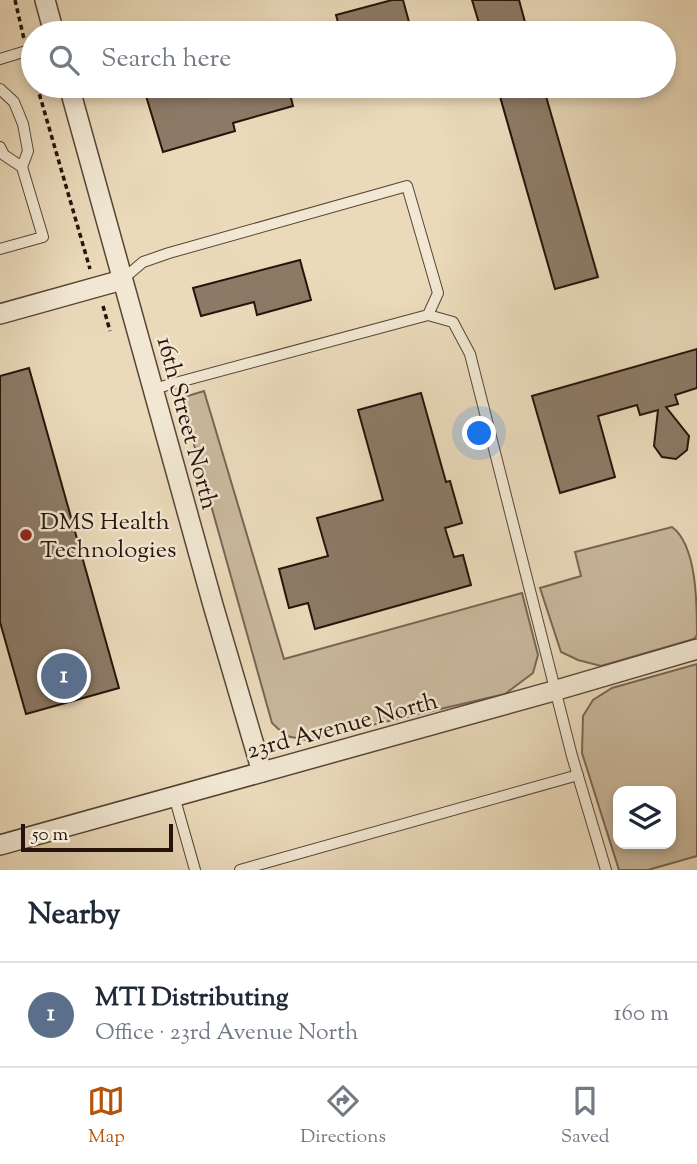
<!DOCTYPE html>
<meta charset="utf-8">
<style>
body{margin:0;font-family:"Sorts Mill Goudy",serif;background:#f2f2f3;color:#1f2937}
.controls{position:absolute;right:21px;bottom:21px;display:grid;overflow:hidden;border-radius:14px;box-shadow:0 4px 10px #0003}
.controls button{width:63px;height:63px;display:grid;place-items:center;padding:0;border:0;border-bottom:2px solid #e0e1e3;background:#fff;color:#1f2937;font:35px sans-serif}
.scale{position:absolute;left:21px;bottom:18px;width:152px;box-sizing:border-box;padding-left:7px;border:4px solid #27130c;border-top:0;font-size:19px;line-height:24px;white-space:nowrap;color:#27130c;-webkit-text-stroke:5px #f1e7d2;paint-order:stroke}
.you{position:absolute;left:480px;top:434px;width:24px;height:24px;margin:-18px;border:5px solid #fff;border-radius:50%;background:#1a73e8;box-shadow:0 0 0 10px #1a73e833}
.badge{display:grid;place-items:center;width:46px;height:46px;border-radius:50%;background:#b45309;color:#fff;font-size:23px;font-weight:700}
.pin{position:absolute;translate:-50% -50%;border:4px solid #fff;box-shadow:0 2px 7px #0006}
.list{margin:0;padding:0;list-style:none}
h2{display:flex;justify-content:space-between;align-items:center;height:91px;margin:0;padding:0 28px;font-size:30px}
h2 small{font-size:23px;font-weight:400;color:#747a83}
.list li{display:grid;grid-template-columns:46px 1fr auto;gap:21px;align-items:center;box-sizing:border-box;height:105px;padding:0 28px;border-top:2px solid #e0e1e3}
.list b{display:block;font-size:26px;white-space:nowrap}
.list p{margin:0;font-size:23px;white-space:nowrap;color:#747a83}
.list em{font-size:23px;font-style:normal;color:#747a83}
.icon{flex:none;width:38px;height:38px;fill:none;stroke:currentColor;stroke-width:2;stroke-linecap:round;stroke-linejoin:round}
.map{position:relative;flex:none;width:697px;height:870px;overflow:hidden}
.search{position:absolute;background:#fff;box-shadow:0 4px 10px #0003;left:21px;right:21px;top:21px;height:77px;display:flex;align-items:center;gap:18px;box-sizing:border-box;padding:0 24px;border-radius:38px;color:#747a83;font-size:26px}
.sheet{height:196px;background:#fff}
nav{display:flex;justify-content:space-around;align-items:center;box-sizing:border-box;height:98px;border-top:2px solid #e0e1e3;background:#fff;font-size:19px;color:#747a83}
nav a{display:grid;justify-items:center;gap:4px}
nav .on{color:#b45309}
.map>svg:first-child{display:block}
.green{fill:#c9b89c;stroke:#786654;stroke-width:2;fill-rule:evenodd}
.building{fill:#8c7a66;stroke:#27130c;stroke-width:2}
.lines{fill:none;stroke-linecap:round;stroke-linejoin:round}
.lane-casing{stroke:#584538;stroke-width:12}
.street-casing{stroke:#584538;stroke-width:22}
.path{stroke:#27130c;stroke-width:3.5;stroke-dasharray:5 3.5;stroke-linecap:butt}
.lane{stroke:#f1e7d2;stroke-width:10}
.street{stroke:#f1e7d2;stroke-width:19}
.poi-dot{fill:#8f2418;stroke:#f1e7d2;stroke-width:2.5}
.labels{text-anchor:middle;stroke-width:5;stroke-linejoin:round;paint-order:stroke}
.street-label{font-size:24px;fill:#27130c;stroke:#f1e7d2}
.poi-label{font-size:24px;fill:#27130c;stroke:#f1e7d2;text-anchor:start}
</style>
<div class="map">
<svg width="697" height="870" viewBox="0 0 697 870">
<rect width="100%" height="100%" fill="#eadaba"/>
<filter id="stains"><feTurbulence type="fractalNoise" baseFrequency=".00286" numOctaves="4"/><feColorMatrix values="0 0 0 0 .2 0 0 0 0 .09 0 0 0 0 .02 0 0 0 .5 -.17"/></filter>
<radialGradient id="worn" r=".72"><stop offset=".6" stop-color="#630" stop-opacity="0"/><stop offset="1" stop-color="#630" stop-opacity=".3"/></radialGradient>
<!-- green -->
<g class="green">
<path d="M 204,391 L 284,659 L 522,593 L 538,655 L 533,673 L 505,694 L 307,740 L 286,736 L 272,723 L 181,398 Z"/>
<path d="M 672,527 C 697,545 697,605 697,635 L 694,639 L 601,666 L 578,660 L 561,652 L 540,588 L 581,576 L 575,552 Z"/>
<path d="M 697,664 L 697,856 L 648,870 L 619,870 L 582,753 L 583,716 L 593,700 L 612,688 ZM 671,791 L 671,844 L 618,844 L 618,791 Z"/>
</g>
<!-- building -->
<g class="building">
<path d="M 392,0 L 403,0 L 412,33 L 341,33 L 336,15 Z"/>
<path d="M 472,0 L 519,0 L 528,33 L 482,33 Z"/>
<path d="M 143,86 L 288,86 L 293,106 L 233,123 L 235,131 L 163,152 Z"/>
<path d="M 497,86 L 543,86 L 598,277 L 555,289 Z"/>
<path d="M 300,260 L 311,300 L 257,315 L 254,302 L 201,316 L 193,288 Z"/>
<path d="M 697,349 L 697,388 L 675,395 L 678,404 L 666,407 L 689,436 L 687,450 L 676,459 L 662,457 L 654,446 L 658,410 L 640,415 L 637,405 L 598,416 L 615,477 L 560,493 L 532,396 Z"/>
<path d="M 29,368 L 119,688 L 26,714 L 0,622 L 0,376 Z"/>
<path d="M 421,393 L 446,482 L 450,481 L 462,523 L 445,528 L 454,557 L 463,555 L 471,585 L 315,629 L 308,603 L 289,608 L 279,569 L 328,556 L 317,518 L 383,500 L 358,410 Z"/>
</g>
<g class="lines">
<defs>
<g id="lane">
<path d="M 0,59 L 33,49"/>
<path d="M 0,89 L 14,102 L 23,124 L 28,151 L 22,167 L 43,237 L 0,249"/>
<path d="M 0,147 L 4,155 L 22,167"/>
<path d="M 123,279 L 143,262 L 169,253 L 407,186 L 438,293 L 428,315"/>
<path d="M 153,389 L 428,315 L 453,322 L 470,354 L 572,756 L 606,870"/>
<path d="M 174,796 L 195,870"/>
<path d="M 240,870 L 578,775"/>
</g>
<g id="street">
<path d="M 45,0 L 54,33"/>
<path d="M 69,86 L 213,605 L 262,772"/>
<path d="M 0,314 L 122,280"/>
<path d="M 0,845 L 557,690 L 697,649"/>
</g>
</defs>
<!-- lane casing -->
<use href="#lane" class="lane-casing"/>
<!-- street casing -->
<use href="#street" class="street-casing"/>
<!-- path -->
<g class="path">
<path d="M 15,0 L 24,39"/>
<path d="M 37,86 L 90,269"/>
<path d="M 103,306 L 110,331"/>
</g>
<!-- lane -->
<use href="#lane" class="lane"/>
<!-- street -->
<use href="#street" class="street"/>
</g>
<!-- markers -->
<circle class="poi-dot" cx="26" cy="535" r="7"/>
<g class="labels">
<!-- street labels -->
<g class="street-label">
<text transform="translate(188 423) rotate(75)" y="8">16th Street North</text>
<text transform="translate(342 725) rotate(-15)" y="8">23rd Avenue North</text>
</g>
<!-- poi labels -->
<g class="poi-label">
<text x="40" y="529">DMS Health<tspan x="40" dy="28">Technologies</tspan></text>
</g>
</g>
<rect width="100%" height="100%" filter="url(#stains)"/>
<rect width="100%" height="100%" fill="url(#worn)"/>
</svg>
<div class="controls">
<button><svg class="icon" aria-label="layers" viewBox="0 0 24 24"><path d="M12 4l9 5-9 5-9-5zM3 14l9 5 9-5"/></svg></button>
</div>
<div class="scale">50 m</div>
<div class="you"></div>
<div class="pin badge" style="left:64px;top:676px;background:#5c6f8a">1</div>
<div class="search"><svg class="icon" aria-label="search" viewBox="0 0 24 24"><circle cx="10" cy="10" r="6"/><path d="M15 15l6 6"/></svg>Search here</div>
</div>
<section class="sheet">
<h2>Nearby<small></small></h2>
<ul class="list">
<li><span class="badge" style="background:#5c6f8a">1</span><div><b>MTI Distributing</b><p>Office · 23rd Avenue North</p></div><em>160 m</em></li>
</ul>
</section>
<nav>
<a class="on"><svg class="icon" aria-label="map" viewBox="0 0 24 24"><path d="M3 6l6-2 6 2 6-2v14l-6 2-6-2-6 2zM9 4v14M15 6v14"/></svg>Map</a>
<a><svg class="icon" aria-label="directions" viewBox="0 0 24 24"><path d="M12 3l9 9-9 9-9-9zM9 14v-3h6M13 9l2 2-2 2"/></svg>Directions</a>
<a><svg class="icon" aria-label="saved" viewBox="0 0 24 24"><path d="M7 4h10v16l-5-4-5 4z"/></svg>Saved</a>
</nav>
